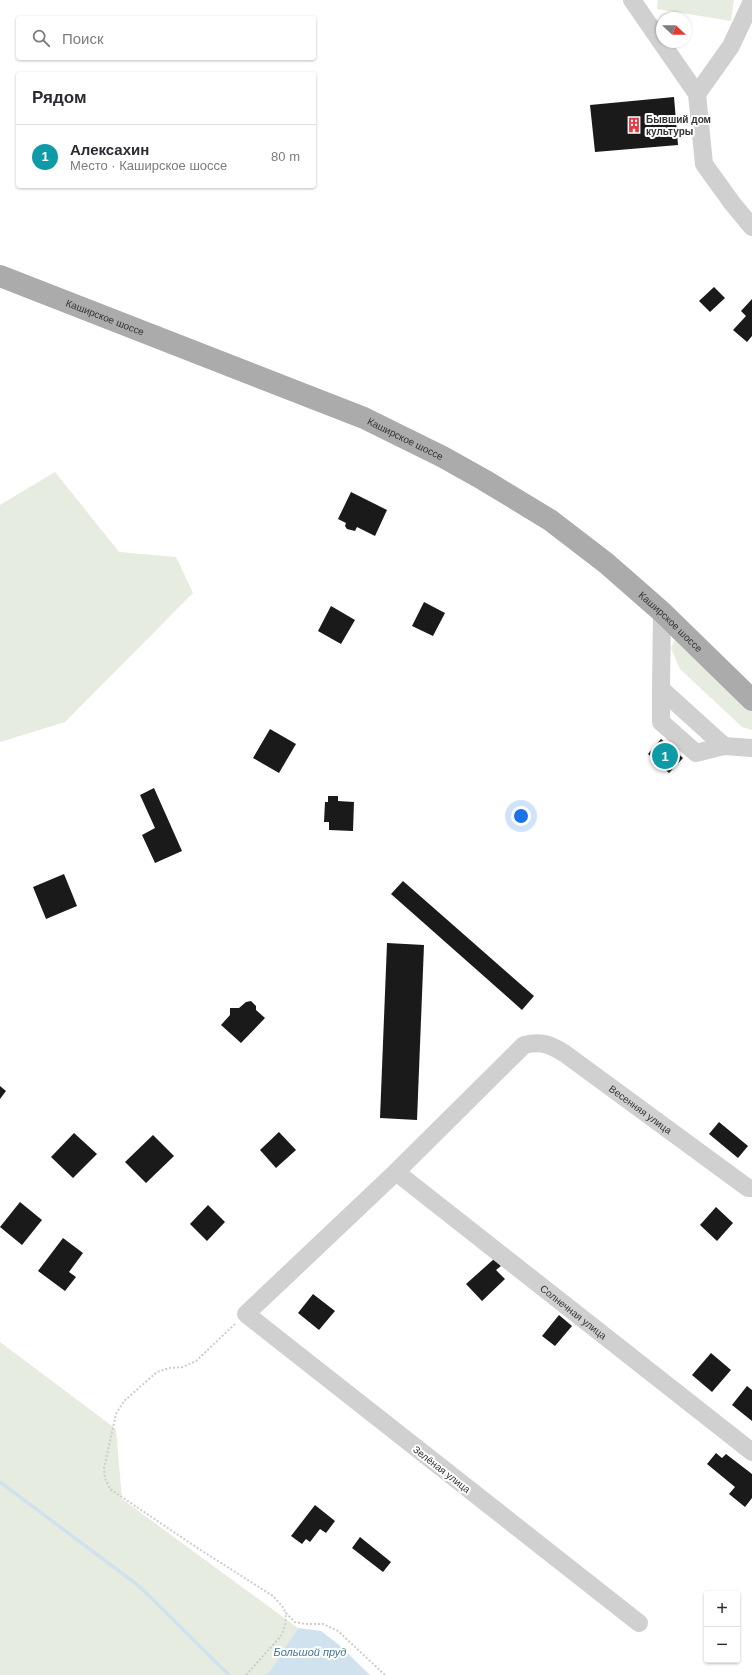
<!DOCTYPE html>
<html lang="ru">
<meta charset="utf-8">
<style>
body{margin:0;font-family:Arial,sans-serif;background:#f2f2f3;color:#2b2b33}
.controls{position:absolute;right:12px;bottom:12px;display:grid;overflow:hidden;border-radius:4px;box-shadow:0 1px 3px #0004}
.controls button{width:36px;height:36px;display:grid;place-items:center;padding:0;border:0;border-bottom:1px solid #e1e1e2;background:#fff;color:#2b2b33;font:20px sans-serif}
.compass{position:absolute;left:656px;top:12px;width:36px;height:36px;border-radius:50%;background:#fff;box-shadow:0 1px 3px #0004;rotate:112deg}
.you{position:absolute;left:521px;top:816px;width:14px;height:14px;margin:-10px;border:3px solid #fff;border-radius:50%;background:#1a73e8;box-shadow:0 0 0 6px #1a73e833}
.badge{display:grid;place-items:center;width:26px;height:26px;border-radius:50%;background:#e63946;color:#fff;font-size:13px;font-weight:700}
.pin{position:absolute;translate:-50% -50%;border:2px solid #fff;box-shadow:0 1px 4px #0006}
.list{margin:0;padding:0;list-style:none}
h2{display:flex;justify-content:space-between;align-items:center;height:52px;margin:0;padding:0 16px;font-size:17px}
h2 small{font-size:13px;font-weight:400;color:#7c7c81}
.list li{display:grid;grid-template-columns:26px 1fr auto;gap:12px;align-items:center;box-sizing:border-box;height:64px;padding:0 16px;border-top:1px solid #e1e1e2}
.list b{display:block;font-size:15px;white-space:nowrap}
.list p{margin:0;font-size:13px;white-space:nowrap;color:#7c7c81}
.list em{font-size:13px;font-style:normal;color:#7c7c81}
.icon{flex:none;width:22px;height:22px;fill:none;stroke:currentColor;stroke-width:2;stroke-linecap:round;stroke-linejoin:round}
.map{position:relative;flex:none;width:752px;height:1675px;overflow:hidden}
.search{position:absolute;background:#fff;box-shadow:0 1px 3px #0004;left:16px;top:16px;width:300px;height:44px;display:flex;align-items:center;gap:10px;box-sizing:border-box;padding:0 14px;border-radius:4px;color:#7c7c81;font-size:15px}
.panel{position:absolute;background:#fff;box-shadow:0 1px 3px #0004;left:16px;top:72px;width:300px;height:116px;border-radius:4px}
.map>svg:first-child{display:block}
.green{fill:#e6ecdf}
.water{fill:#cfe2ee}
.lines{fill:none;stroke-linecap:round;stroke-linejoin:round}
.stream{stroke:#cfe2ee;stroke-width:3.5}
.building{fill:#1a1a1a}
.path{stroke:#cdcdcd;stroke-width:2;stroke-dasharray:2 2;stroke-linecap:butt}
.minor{stroke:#d0d0d0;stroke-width:18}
.major{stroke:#ababab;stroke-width:22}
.labels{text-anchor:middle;stroke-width:4;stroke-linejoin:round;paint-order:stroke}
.poi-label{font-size:10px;font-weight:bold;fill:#333;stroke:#fff;text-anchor:start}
.street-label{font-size:10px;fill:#333;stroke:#fff}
.water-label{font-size:11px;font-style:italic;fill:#3f7597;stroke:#fff}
</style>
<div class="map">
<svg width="752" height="1675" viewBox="0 0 752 1675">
<rect width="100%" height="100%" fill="#fff"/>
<!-- green -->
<g class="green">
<path d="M 658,0 L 734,0 L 731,21 L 657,9 Z"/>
<path d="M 55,472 L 119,552 L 176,557 L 193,593 L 65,722 L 0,742 L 0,505 Z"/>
<path d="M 676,637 L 752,712 L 752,730 L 742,727 L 680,669 L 671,648 Z"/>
<path d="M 0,1342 L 116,1429 L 122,1499 L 298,1628 L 270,1671 L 265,1675 L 0,1675 Z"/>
</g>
<!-- water -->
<path class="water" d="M 298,1628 L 321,1631 L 338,1644 L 370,1675 L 265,1675 L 270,1671 Z"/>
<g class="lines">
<!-- stream -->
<path class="stream" d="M 0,1482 L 139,1586 L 229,1675"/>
</g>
<!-- building -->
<g class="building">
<path d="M 674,97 L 678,145 L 595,152 L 590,105 Z"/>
<path d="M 714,287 L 725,298 L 710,312 L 699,301 Z"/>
<path d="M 752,299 L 752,336 L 747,342 L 733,330 L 746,316 L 741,311 Z"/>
<path d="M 351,492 L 387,510 L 375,536 L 357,527 L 355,531 L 347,529 L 345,526 L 346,523 L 338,519 Z"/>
<path d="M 424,602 L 445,613 L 433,636 L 412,626 Z"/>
<path d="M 331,606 L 355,620 L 341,644 L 318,631 Z"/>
<path d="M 270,729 L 296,744 L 279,773 L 253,758 Z"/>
<path d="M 661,739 L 683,758 L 669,773 L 648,754 Z"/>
<path d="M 154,788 L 182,851 L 155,863 L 142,835 L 155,828 L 140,795 Z"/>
<path d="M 328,796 L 338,796 L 338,801 L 354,802 L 353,831 L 329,830 L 329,822 L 324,822 L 325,802 L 328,802 Z"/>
<path d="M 64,874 L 77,906 L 46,919 L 33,887 Z"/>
<path d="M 403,881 L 534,996 L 522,1010 L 391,894 Z"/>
<path d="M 387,943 L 424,945 L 417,1120 L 380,1118 Z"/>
<path d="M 251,1001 L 256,1006 L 256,1010 L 265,1018 L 241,1043 L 221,1025 L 230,1015 L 230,1008 L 239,1008 L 246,1002 Z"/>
<path d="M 0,1086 L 6,1091 L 0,1099 Z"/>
<path d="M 719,1122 L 748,1146 L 738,1158 L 709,1134 Z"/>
<path d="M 279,1132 L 296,1150 L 276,1168 L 260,1150 Z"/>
<path d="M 74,1133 L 97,1154 L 73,1178 L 51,1157 Z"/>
<path d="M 153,1135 L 174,1156 L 146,1183 L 125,1162 Z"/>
<path d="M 20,1202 L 42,1220 L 22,1245 L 0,1227 Z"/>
<path d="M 208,1205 L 225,1222 L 207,1241 L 190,1224 Z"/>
<path d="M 716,1207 L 733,1223 L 717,1241 L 700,1225 Z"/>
<path d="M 63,1238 L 83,1253 L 69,1272 L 76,1277 L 65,1291 L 38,1271 Z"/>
<path d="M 494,1259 L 501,1266 L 496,1270 L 505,1279 L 482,1301 L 466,1284 Z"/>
<path d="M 313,1294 L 335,1311 L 319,1330 L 298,1313 Z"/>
<path d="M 559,1315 L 572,1326 L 555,1346 L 542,1336 Z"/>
<path d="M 711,1353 L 731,1370 L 712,1392 L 692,1375 Z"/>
<path d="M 747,1386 L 752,1390 L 752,1421 L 732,1405 Z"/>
<path d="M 716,1453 L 722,1458 L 726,1454 L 752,1474 L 752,1498 L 745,1507 L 729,1494 L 735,1487 L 707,1464 Z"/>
<path d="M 315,1505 L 335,1521 L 326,1533 L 320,1529 L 310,1542 L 306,1539 L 302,1544 L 291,1536 Z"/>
<path d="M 360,1537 L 391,1562 L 383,1572 L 352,1548 Z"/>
</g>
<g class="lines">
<!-- path -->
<g class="path">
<path d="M 235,1324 L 196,1361 L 183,1367 L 169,1368 L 157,1372 L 124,1401 L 116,1414 L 104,1468 L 105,1478 L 110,1489 L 196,1547 L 273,1596 L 282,1606 L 286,1613"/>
<path d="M 246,1675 L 281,1636 L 285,1626 L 286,1613 L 295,1622 L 305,1624 L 323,1624 L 338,1631 L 385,1675"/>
</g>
<!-- minor -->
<g class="minor">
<path d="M 632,0 L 697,94 L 704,164 L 732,203 L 752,227"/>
<path d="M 697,94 L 731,46 L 752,1"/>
<path d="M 662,612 L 661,689 L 724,746 L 752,748"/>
<path d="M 661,689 L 661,722 L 696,753 L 724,746"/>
<path id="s1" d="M 396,1172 L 752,1452"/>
<path id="s2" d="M 639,1623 L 246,1314 L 396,1172 L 524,1045 C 541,1041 549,1044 564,1053 L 748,1188 L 752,1188"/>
</g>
<!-- major -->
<path class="major" id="s3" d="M 0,276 L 364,418 L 443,457 L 484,480 L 550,520 L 606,563 L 662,612 L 752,700"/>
</g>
<!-- icons -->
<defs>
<symbol id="building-bare" viewBox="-9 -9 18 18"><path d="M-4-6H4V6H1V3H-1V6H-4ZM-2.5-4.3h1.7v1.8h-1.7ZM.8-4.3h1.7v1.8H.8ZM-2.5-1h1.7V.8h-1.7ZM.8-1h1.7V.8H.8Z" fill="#e63946" stroke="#fff" stroke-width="2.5" paint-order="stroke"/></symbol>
</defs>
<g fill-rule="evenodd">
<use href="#building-bare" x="623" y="114" width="22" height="22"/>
</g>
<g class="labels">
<!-- poi labels -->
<g class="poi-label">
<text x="646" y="123">Бывший дом<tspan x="646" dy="12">культуры</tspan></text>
</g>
<!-- street labels -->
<g class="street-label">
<text dy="4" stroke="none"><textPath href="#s3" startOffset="113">Каширское шоссе</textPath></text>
<text dy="4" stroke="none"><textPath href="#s3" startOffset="437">Каширское шоссе</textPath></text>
<text dy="4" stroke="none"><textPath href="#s3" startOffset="761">Каширское шоссе</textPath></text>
<text dy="4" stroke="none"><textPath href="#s2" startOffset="1024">Весенняя улица</textPath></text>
<text dy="4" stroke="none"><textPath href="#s1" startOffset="226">Солнечная улица</textPath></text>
<text transform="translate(442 1469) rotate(38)" y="4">Зелёная улица</text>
</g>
<!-- water labels -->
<g class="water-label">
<text x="310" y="1656">Большой пруд</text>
</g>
</g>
</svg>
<div class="controls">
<button>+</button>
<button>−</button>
</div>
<svg class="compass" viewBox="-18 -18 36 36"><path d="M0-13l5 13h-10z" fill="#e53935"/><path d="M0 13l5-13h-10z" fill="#7c7c81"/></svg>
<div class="you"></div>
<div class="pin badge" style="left:665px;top:756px;background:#0f9aa8">1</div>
<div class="search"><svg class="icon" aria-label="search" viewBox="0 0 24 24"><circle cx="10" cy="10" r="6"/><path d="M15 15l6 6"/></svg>Поиск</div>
<section class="panel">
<h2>Рядом<small></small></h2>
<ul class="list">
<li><span class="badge" style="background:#0f9aa8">1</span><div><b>Алексахин</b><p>Место · Каширское шоссе</p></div><em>80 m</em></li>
</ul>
</section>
</div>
